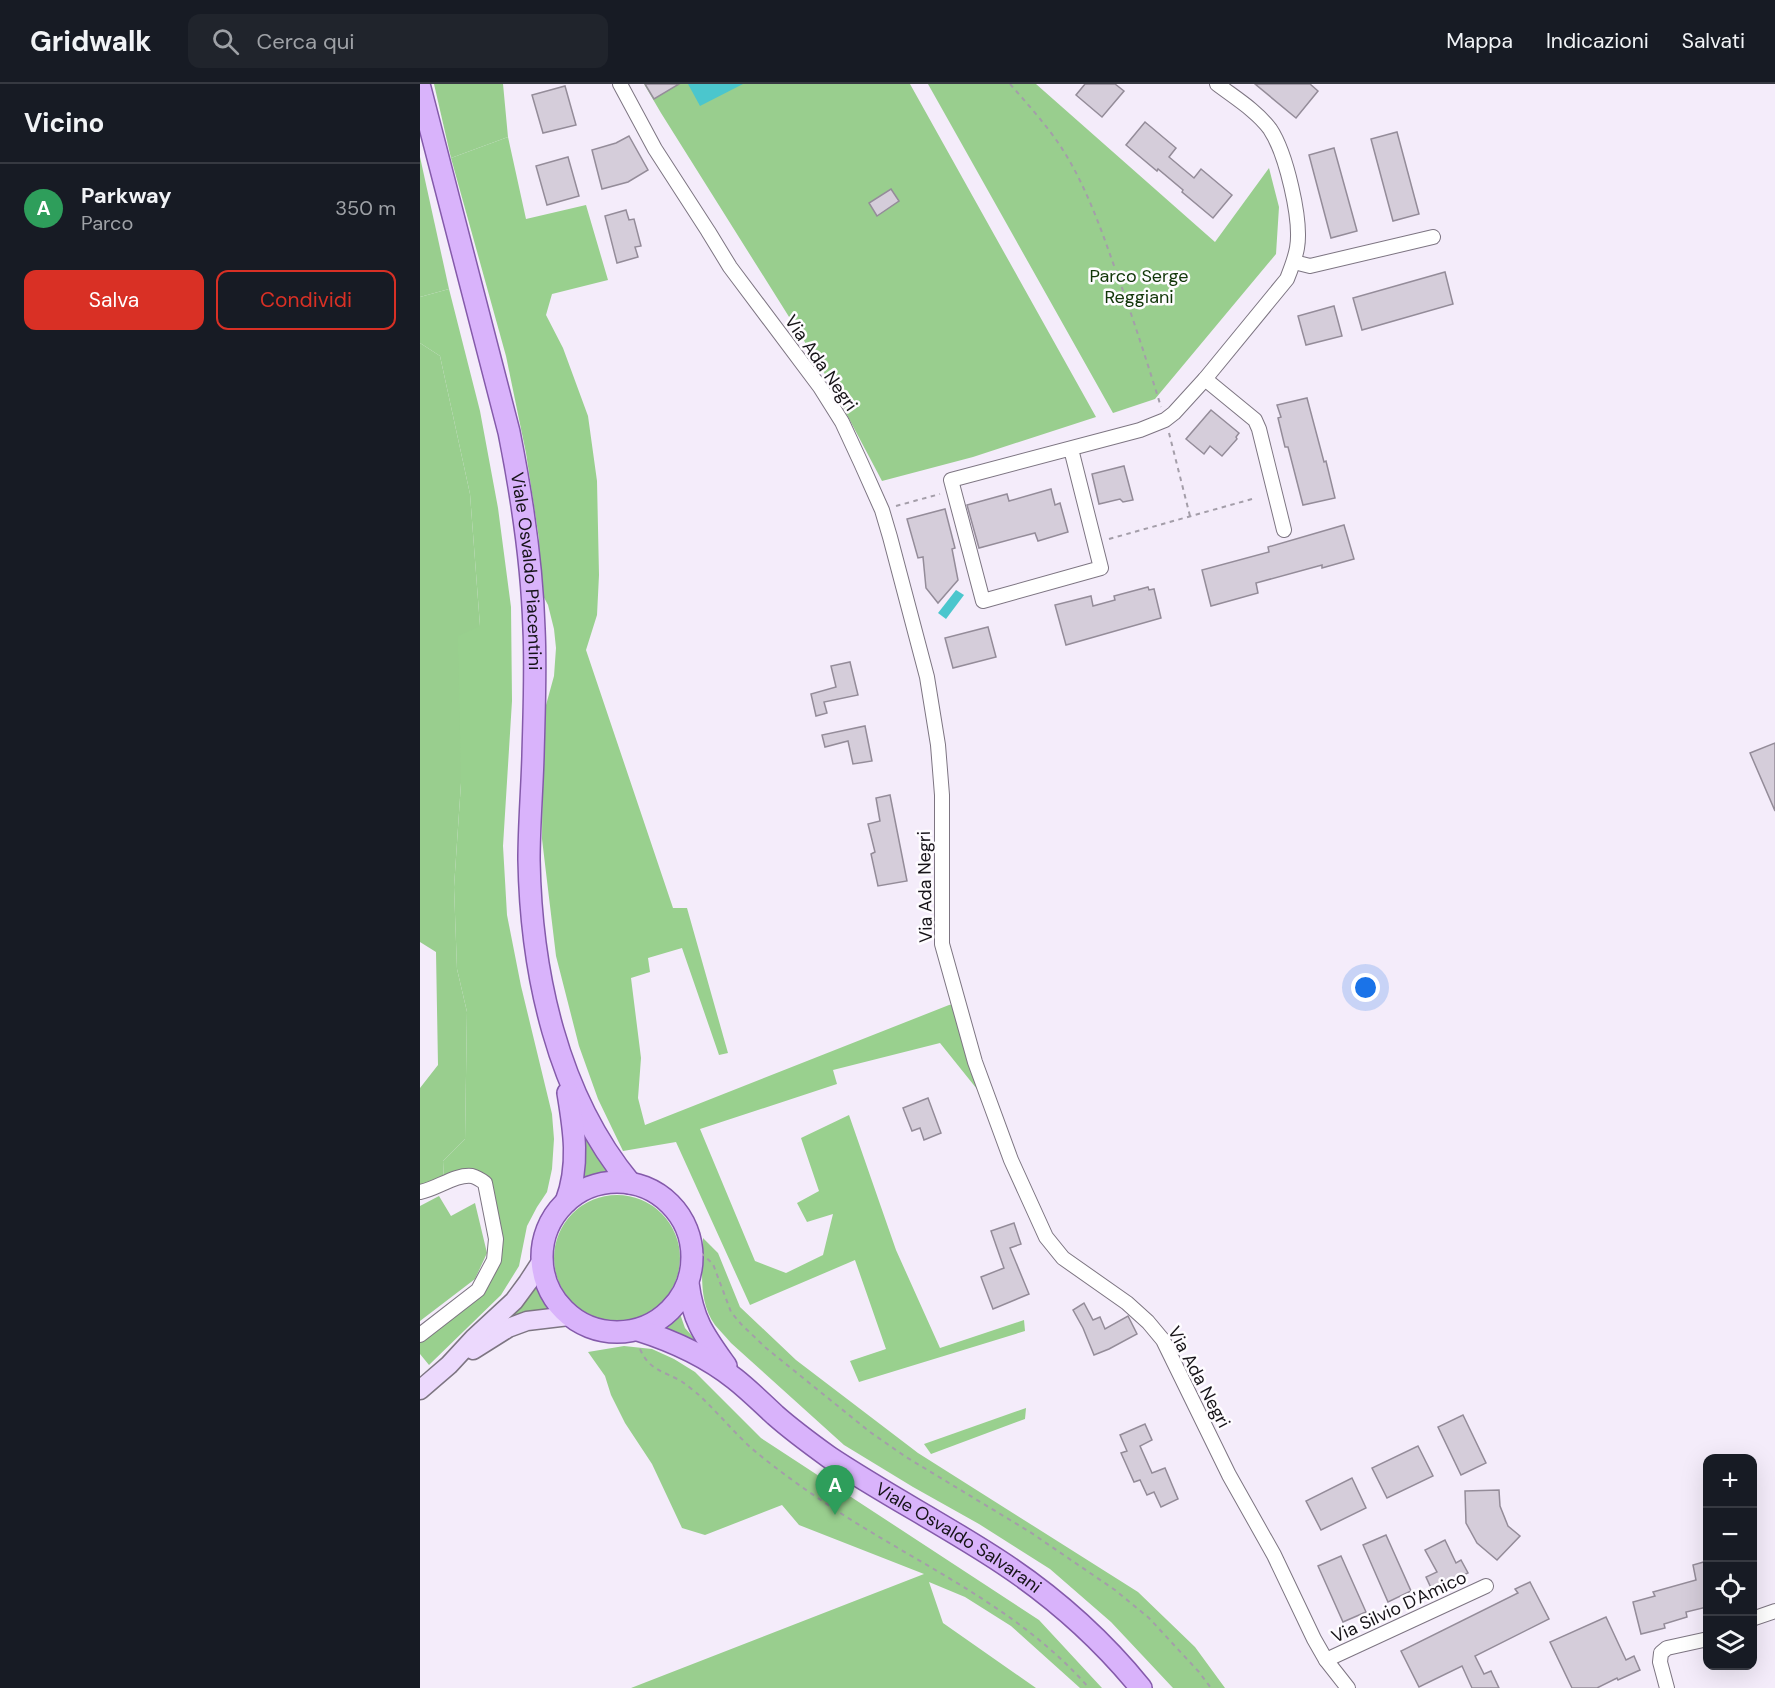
<!DOCTYPE html>
<html lang="it">
<meta charset="utf-8">
<style>
body{margin:0;font-family:"DM Sans",sans-serif;background:#20242c;color:#f1f3f6}
.controls{position:absolute;right:18px;bottom:18px;display:grid;overflow:hidden;border-radius:12px;box-shadow:0 6px 24px #0002}
.controls button{width:54px;height:54px;display:grid;place-items:center;padding:0;border:0;border-bottom:2px solid #363941;background:#171b24;color:#f1f3f6;font:30px sans-serif}
.you{position:absolute;left:946px;top:904px;width:21px;height:21px;margin:-15px;border:4px solid #fff;border-radius:50%;background:#1a73e8;box-shadow:0 0 0 9px #1a73e833}
.badge{display:grid;place-items:center;width:39px;height:39px;border-radius:50%;background:#d93025;color:#fff;font-size:20px;font-weight:700}
.pin{position:absolute;translate:-50% -50px;filter:drop-shadow(0 2px 3px #0008)}
.pin::after{content:'';position:absolute;top:32px;width:21px;height:18px;background:inherit;clip-path:polygon(0 0,100% 0,50% 100%)}
.list{margin:0;padding:0;list-style:none}
h2{display:flex;justify-content:space-between;align-items:center;height:78px;margin:0;padding:0 24px;font-size:26px}
h2 small{font-size:20px;font-weight:400;color:#9ea1a6}
.list li{display:grid;grid-template-columns:39px 1fr auto;gap:18px;align-items:center;box-sizing:border-box;height:90px;padding:0 24px;border-top:2px solid #363941}
.list b{display:block;font-size:22px;white-space:nowrap}
.list p{margin:0;font-size:20px;white-space:nowrap;color:#9ea1a6}
.list em{font-size:20px;font-style:normal;color:#9ea1a6}
.actions{display:flex;gap:12px;padding:18px 24px}
.actions a{flex:1;padding:14px 0;border:2px solid #d93025;border-radius:12px;text-align:center;font-size:21px;color:#d93025}
.actions .main{background:#d93025;color:#fff}
.icon{flex:none;width:33px;height:33px;fill:none;stroke:currentColor;stroke-width:2;stroke-linecap:round;stroke-linejoin:round}
.map{position:relative;flex:none;width:1355px;height:1604px;overflow:hidden}
header{display:flex;align-items:center;gap:36px;box-sizing:border-box;height:84px;padding:0 30px;background:#171b24;border-bottom:2px solid #363941}
header strong{font-size:28px}
nav{display:flex;gap:33px;margin-inline-start:auto;font-size:21px}
.search{width:420px;height:54px;background:#20242c;display:flex;align-items:center;gap:15px;box-sizing:border-box;padding:0 21px;border-radius:12px;color:#9ea1a6;font-size:22px}
main{display:flex}
aside{flex:1;background:#171b24}
.map>svg:first-child{display:block}
.green{fill:#99ce8e}
.forest{fill:#99d08e}
.water{fill:#4bc6cd}
.building{fill:#d5cdda;stroke:#948c99;stroke-width:1.5}
.lines{fill:none;stroke-linecap:round;stroke-linejoin:round}
.minor-casing{stroke:#7d7582;stroke-width:16}
.secondary-casing{stroke:#7d7582;stroke-width:21}
.primary-casing{stroke:#845aaa;stroke-width:24}
.path{stroke:#a49ea9;stroke-width:2;stroke-dasharray:4.5 4.5;stroke-linecap:butt}
.minor{stroke:#fff;stroke-width:14}
.secondary{stroke:#ecd9fd;stroke-width:18}
.primary{stroke:#d9b3fb;stroke-width:21}
.labels{text-anchor:middle;stroke-width:5;stroke-linejoin:round;paint-order:stroke}
.park-label{font-size:18px;fill:#113608;stroke:#fefcff}
.street-label{font-size:18px;fill:#161318;stroke:#fefcff}
</style>
<header>
<strong>Gridwalk</strong>
<div class="search"><svg class="icon" aria-label="search" viewBox="0 0 24 24"><circle cx="10" cy="10" r="6"/><path d="M15 15l6 6"/></svg>Cerca qui</div>
<nav><a>Mappa</a><a>Indicazioni</a><a>Salvati</a></nav>
</header>
<main>
<aside>
<h2>Vicino<small></small></h2>
<ul class="list">
<li><span class="badge" style="background:#2e9e5b">A</span><div><b>Parkway</b><p>Parco</p></div><em>350 m</em></li>
</ul>
<div class="actions"><a class="main">Salva</a><a>Condividi</a></div>
</aside>
<div class="map">
<svg width="1355" height="1604" viewBox="0 0 1355 1604">
<rect width="100%" height="100%" fill="#f4ecfa"/>
<!-- green -->
<g class="green">
<path d="M 14,0 L 83,0 L 88,53 L 31,74 Z"/>
<path d="M 224,0 L 490,0 L 676,333 L 553,373 L 462,397 L 408,295 L 241,29 Z"/>
<path d="M 508,0 L 616,0 L 795,158 L 849,84 L 859,123 L 856,170 L 735,315 L 693,329 Z"/>
<path d="M 0,73 L 29,205 L 0,213 Z"/>
<path d="M 0,259 L 20,272 L 50,410 L 60,542 L 41,699 L 34,803 L 37,885 L 47,928 L 45,1055 L 23,1077 L 24,1100 L 0,1108 L 0,1004 L 18,981 L 16,868 L 0,858 Z"/>
<path d="M 158,1026 L 174,1068 L 190,1089 L 173,1091 L 159,1098 Z"/>
<circle cx="197" cy="1174" r="63"/>
<path d="M 19,1112 L 31,1132 L 55,1119 L 67,1169 L 55,1195 L 0,1237 L 0,1122 Z"/>
<path d="M 283,1154 L 298,1169 L 320,1223 L 376,1276 L 498,1369 L 718,1508 L 775,1563 L 805,1604 L 753,1604 L 691,1538 L 630,1485 L 559,1440 L 493,1403 L 424,1361 L 311,1259 C 306,1253 300,1247 295,1241 C 277,1216 283,1183 283,1154 Z"/>
<path d="M 115,1202 L 128,1226 L 72,1246 L 90,1233 Z"/>
<path d="M 259,1227 L 265,1244 L 280,1261 L 241,1245 L 252,1238 Z"/>
<path d="M 204,1262 L 232,1265 L 254,1275 L 275,1288 L 341,1354 L 619,1536 L 682,1604 L 660,1604 L 591,1542 L 545,1513 L 509,1498 L 523,1539 L 616,1604 L 211,1604 L 504,1490 L 379,1441 L 362,1421 L 285,1451 L 262,1444 L 232,1380 L 205,1339 L 191,1311 L 185,1292 L 168,1268 Z"/>
</g>
<!-- forest -->
<g class="forest">
<path d="M 88,53 L 106,135 L 166,121 L 188,196 L 132,210 L 126,231 L 143,264 L 168,332 L 177,397 L 179,491 L 177,531 L 166,566 L 253,824 L 267,824 L 308,969 L 299,971 L 262,864 L 228,874 L 230,888 L 211,894 L 221,974 L 218,1014 L 225,1041 L 529,921 L 539,919 L 573,1025 L 520,959 L 413,986 L 417,1000 L 280,1045 L 335,1177 L 366,1189 L 403,1171 L 413,1130 L 387,1138 L 377,1119 L 399,1107 L 381,1054 L 429,1031 L 476,1166 L 520,1264 L 604,1236 L 605,1247 L 439,1298 L 430,1277 L 466,1265 L 435,1176 L 330,1221 L 256,1058 L 203,1067 L 178,1015 L 159,962 L 136,872 L 122,755 L 123,632 L 134,592 L 136,564 L 134,545 L 128,521 L 120,506 L 119,455 L 106,369 L 86,272 L 31,74 Z"/>
<path d="M 29,205 L 60,327 L 78,424 L 91,523 L 92,617 L 83,762 L 87,831 L 101,902 L 132,1030 L 134,1055 L 132,1085 L 127,1108 L 117,1123 L 107,1142 L 99,1182 L 81,1211 L 9,1281 L 0,1270 L 0,1251 L 58,1206 L 74,1176 L 65,1099 L 53,1092 L 24,1100 L 23,1077 L 45,1055 L 47,928 L 37,885 L 34,803 L 41,699 L 38,552 L 60,542 L 50,410 L 20,272 L 0,259 L 0,213 Z"/>
<path d="M 606,1324 L 605,1335 L 511,1370 L 504,1360 Z"/>
</g>
<!-- water -->
<g class="water">
<path d="M 268,0 L 323,0 L 280,22 Z"/>
<path d="M 536,506 L 544,511 L 526,535 L 518,529 Z"/>
</g>
<!-- building -->
<g class="building">
<path d="M 225,0 L 259,0 L 234,15 Z"/>
<path d="M 665,0 L 695,0 L 704,7 L 682,33 L 656,11 Z"/>
<path d="M 835,0 L 890,0 L 898,7 L 876,34 Z"/>
<path d="M 145,2 L 156,41 L 123,49 L 112,11 Z"/>
<path d="M 725,38 L 756,64 L 749,73 L 774,94 L 781,85 L 812,111 L 793,134 L 762,108 L 763,106 L 738,85 L 737,87 L 706,61 Z"/>
<path d="M 977,48 L 999,130 L 973,137 L 951,55 Z"/>
<path d="M 209,52 L 228,86 L 208,98 L 182,105 L 172,66 L 196,59 Z"/>
<path d="M 914,64 L 937,147 L 911,154 L 889,71 Z"/>
<path d="M 148,73 L 159,112 L 127,121 L 116,82 Z"/>
<path d="M 471,105 L 479,117 L 457,132 L 449,119 Z"/>
<path d="M 206,126 L 209,136 L 214,135 L 221,162 L 215,163 L 218,173 L 197,179 L 185,132 Z"/>
<path d="M 1025,188 L 1033,220 L 942,246 L 933,214 Z"/>
<path d="M 914,222 L 922,252 L 886,261 L 878,232 Z"/>
<path d="M 887,314 L 904,378 L 906,377 L 915,414 L 883,421 L 868,363 L 865,363 L 858,334 L 861,333 L 857,321 Z"/>
<path d="M 791,326 L 819,349 L 816,353 L 817,355 L 802,372 L 790,362 L 784,370 L 766,355 Z"/>
<path d="M 704,382 L 713,416 L 703,418 L 700,415 L 679,420 L 672,390 Z"/>
<path d="M 631,405 L 635,421 L 640,419 L 648,448 L 618,457 L 615,449 L 559,464 L 547,421 L 587,410 L 589,417 Z"/>
<path d="M 525,425 L 535,464 L 532,465 L 538,496 L 518,519 L 506,504 L 503,473 L 498,474 L 487,435 Z"/>
<path d="M 924,441 L 934,475 L 902,484 L 902,481 L 836,499 L 838,509 L 791,522 L 782,486 L 849,468 L 848,463 Z"/>
<path d="M 728,503 L 729,506 L 734,505 L 741,534 L 646,561 L 635,521 L 671,512 L 673,522 L 695,516 L 694,512 Z"/>
<path d="M 568,543 L 576,573 L 533,584 L 525,554 Z"/>
<path d="M 430,578 L 438,611 L 404,618 L 407,629 L 396,632 L 391,610 L 416,603 L 411,582 Z"/>
<path d="M 445,642 L 452,677 L 433,680 L 428,657 L 405,663 L 402,651 Z"/>
<path d="M 1355,659 L 1355,727 L 1330,669 Z"/>
<path d="M 470,711 L 487,797 L 458,802 L 451,770 L 455,768 L 448,740 L 460,737 L 456,714 Z"/>
<path d="M 508,1014 L 521,1049 L 504,1056 L 500,1044 L 492,1047 L 483,1024 Z"/>
<path d="M 594,1139 L 601,1160 L 590,1164 L 609,1210 L 573,1225 L 561,1193 L 584,1184 L 571,1147 Z"/>
<path d="M 664,1219 L 673,1236 L 680,1233 L 685,1245 L 708,1232 L 717,1250 L 689,1265 L 674,1271 L 663,1244 L 653,1226 Z"/>
<path d="M 1043,1331 L 1066,1379 L 1041,1391 L 1018,1343 Z"/>
<path d="M 725,1340 L 732,1356 L 720,1362 L 732,1389 L 745,1384 L 758,1415 L 741,1423 L 734,1408 L 727,1411 L 720,1396 L 714,1398 L 701,1369 L 707,1367 L 700,1351 Z"/>
<path d="M 998,1362 L 1013,1392 L 967,1414 L 952,1384 Z"/>
<path d="M 932,1394 L 946,1424 L 901,1446 L 886,1417 Z"/>
<path d="M 1079,1406 L 1080,1422 L 1088,1442 L 1100,1452 L 1077,1476 L 1057,1459 L 1046,1439 L 1045,1407 Z"/>
<path d="M 966,1451 L 991,1507 L 968,1518 L 943,1461 Z"/>
<path d="M 1025,1456 L 1036,1479 L 1041,1476 L 1048,1489 L 1012,1506 L 1006,1493 L 1017,1488 L 1005,1466 Z"/>
<path d="M 921,1472 L 946,1528 L 923,1538 L 898,1482 Z"/>
<path d="M 1287,1477 L 1287,1523 L 1266,1528 L 1267,1533 L 1244,1540 L 1245,1544 L 1221,1550 L 1213,1518 L 1235,1512 L 1233,1508 L 1276,1496 L 1273,1481 Z"/>
<path d="M 1110,1498 L 1129,1535 L 1055,1572 L 1064,1590 L 1071,1587 L 1079,1604 L 1052,1604 L 1042,1582 L 999,1603 L 981,1567 L 1098,1509 L 1095,1505 Z"/>
<path d="M 1186,1533 L 1206,1576 L 1214,1572 L 1220,1586 L 1198,1596 L 1197,1594 L 1177,1604 L 1152,1604 L 1130,1558 Z"/>
</g>
<g class="lines">
<defs>
<g id="minor">
<path d="M 200,0 L 235,65 L 288,147 L 310,183 L 400,303 L 422,338 L 441,379 L 462,426 L 470,453 L 507,593 L 518,661 L 522,711 L 522,860 L 555,978 L 591,1076 L 626,1153 L 643,1174 L 707,1219 L 728,1238 L 743,1256 L 809,1391 L 854,1471 L 894,1555 L 906,1576 L 928,1604"/>
<path d="M 874,178 L 890,182 L 1013,153"/>
<path d="M 785,295 L 835,336 L 839,345 L 864,446"/>
<path d="M 651,365 L 681,484 L 563,517 L 531,396 L 720,346 L 745,336 L 754,329 L 785,295 L 867,195 C 871,185 875,175 877,164 C 882,136 866,69 850,45 C 837,27 814,13 797,0"/>
<path d="M 0,1108 C 17,1105 35,1090 52,1092 C 56,1093 61,1096 65,1099 L 76,1155 L 74,1176 L 58,1206 L 0,1251"/>
<path d="M 1332,1535 L 1355,1527"/>
<path d="M 906,1576 L 1066,1502"/>
<path d="M 1247,1604 L 1240,1578 L 1241,1569 L 1247,1564 L 1288,1555"/>
</g>
<g id="secondary">
<path d="M 53,1266 L 88,1244 L 107,1237 L 149,1232"/>
<path d="M 0,1306 L 29,1281 L 54,1254 L 94,1217 L 108,1198 L 121,1178"/>
</g>
<g id="primary">
<path id="s1" d="M 0,4 L 89,348 C 102,413 112,479 114,545 C 116,587 114,630 113,672 C 112,707 109,742 109,776 C 111,888 137,1011 210,1099"/>
<circle cx="197" cy="1173" r="75"/>
<path d="M 146,1118 C 160,1082 154,1045 148,1009"/>
<path d="M 268,1199 C 273,1237 284,1251 306,1282"/>
<path id="s2" d="M 218,1246 C 253,1257 286,1272 315,1295 C 329,1306 342,1319 355,1331 C 372,1346 391,1360 409,1373 C 466,1411 527,1442 584,1480 C 635,1514 682,1556 721,1604"/>
</g>
</defs>
<!-- minor casing -->
<use href="#minor" class="minor-casing"/>
<!-- secondary casing -->
<use href="#secondary" class="secondary-casing"/>
<!-- primary casing -->
<use href="#primary" class="primary-casing"/>
<!-- path -->
<g class="path">
<path d="M 590,0 C 611,24 633,48 649,76 C 667,107 680,142 692,176 C 710,225 726,274 741,323"/>
<path d="M 749,349 L 770,432"/>
<path d="M 476,422 L 520,410"/>
<path d="M 689,455 L 832,415"/>
<path d="M 272,1167 L 280,1168 L 293,1180 L 311,1228 L 321,1240 L 346,1264 L 450,1348 L 486,1373 L 610,1448 L 695,1506 L 729,1534 L 779,1588 L 791,1604"/>
<path d="M 220,1265 C 229,1286 243,1287 261,1297 C 267,1301 274,1307 279,1311 C 297,1328 312,1346 330,1363 C 358,1387 394,1412 425,1432 C 510,1486 602,1527 669,1604"/>
</g>
<!-- minor -->
<use href="#minor" class="minor"/>
<!-- secondary -->
<use href="#secondary" class="secondary"/>
<!-- primary -->
<use href="#primary" class="primary"/>
</g>
<g class="labels">
<!-- park labels -->
<g class="park-label">
<text x="719" y="198">Parco Serge<tspan x="719" dy="21">Reggiani</tspan></text>
</g>
<!-- street labels -->
<g class="street-label">
<text transform="translate(401 279) rotate(55)" y="6">Via Ada Negri</text>
<text dy="6" stroke="none"><textPath href="#s1" startOffset="496">Viale Osvaldo Piacentini</textPath></text>
<text transform="translate(505 803) rotate(-91)" y="6">Via Ada Negri</text>
<text transform="translate(779 1293) rotate(62)" y="6">Via Ada Negri</text>
<text dy="6" stroke="none"><textPath href="#s2" startOffset="384">Viale Osvaldo Salvarani</textPath></text>
<text transform="translate(979 1523) rotate(-25)" y="6">Via Silvio D'Amico</text>
</g>
</g>
</svg>
<div class="controls">
<button>+</button>
<button>−</button>
<button><svg class="icon" aria-label="locate" viewBox="0 0 24 24"><circle cx="12" cy="12" r="6"/><path d="M12 2v4M12 18v4M2 12h4M18 12h4"/></svg></button>
<button><svg class="icon" aria-label="layers" viewBox="0 0 24 24"><path d="M12 4l9 5-9 5-9-5zM3 14l9 5 9-5"/></svg></button>
</div>
<div class="you"></div>
<div class="pin badge" style="left:415px;top:1431px;background:#2e9e5b">A</div>
</div>
</main>
